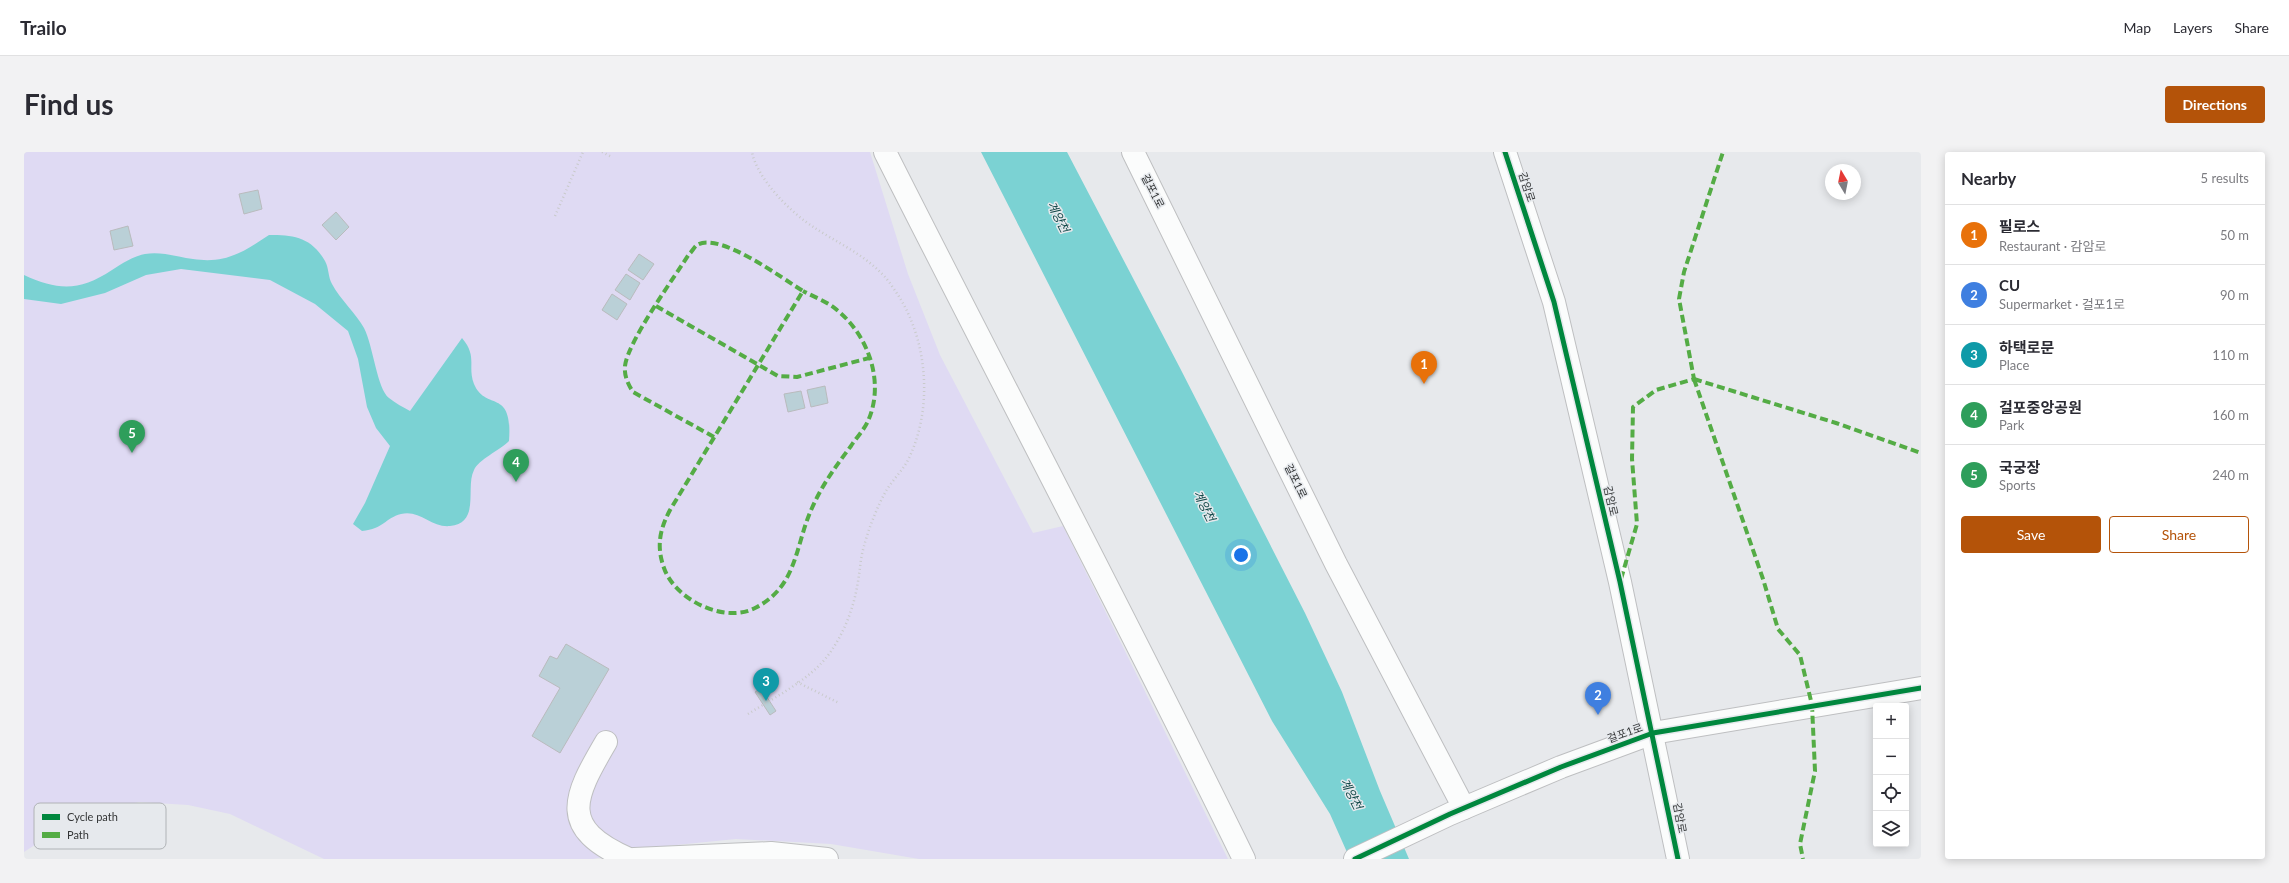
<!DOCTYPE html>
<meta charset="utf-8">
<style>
body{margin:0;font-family:Lato,"Noto Sans KR",sans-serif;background:#f2f2f3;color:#2b2b33}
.controls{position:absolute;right:12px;bottom:12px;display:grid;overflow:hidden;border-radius:4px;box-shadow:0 2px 10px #0003}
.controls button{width:36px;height:36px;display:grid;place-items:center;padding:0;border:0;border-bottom:1px solid #e1e1e2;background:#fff;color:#2b2b33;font:20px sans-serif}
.compass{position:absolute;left:1801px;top:12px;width:36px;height:36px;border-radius:50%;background:#fff;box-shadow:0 2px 10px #0003;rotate:350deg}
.you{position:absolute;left:1217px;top:403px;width:14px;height:14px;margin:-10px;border:3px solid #fff;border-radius:50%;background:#1a73e8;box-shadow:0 0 0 6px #1a73e833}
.badge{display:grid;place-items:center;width:26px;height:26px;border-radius:50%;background:#b45309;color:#fff;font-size:13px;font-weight:700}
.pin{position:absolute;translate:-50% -33px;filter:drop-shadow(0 1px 2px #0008)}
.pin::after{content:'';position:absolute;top:21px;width:14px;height:12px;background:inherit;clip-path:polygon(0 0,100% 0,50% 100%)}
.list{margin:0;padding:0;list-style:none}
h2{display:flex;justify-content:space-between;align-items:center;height:52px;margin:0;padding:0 16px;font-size:17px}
h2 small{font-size:13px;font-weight:400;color:#7c7c81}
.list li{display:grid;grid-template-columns:26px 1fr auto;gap:12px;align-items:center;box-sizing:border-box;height:60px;padding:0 16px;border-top:1px solid #e1e1e2}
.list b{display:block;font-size:15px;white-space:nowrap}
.list p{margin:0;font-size:13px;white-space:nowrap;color:#7c7c81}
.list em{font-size:13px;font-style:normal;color:#7c7c81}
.actions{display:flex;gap:8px;padding:12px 16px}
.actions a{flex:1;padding:9px 0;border:1px solid #b45309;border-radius:4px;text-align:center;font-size:14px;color:#b45309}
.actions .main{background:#b45309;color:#fff}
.icon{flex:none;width:22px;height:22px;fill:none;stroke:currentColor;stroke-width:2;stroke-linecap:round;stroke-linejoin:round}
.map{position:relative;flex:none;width:1897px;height:707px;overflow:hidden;border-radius:4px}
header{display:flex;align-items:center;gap:24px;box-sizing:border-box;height:56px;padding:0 20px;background:#fff;border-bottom:1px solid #e1e1e2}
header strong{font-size:19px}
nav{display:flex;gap:22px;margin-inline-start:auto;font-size:14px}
.intro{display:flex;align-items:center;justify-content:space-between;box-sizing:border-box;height:96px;padding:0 24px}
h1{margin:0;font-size:28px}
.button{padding:10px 18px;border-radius:4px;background:#b45309;color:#fff;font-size:14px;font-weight:700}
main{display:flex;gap:24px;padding:0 24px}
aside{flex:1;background:#fff;border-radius:4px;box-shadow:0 2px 10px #0003}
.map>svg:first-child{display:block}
.green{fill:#dfdaf3}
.water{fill:#7bd2d3}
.building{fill:#bad0d7;stroke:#b9bbbd}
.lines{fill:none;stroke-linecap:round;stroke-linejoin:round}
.minor-casing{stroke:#bebfc1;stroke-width:24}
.path{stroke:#c9cacb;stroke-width:2.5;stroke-dasharray:1 3;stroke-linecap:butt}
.minor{stroke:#fbfcfc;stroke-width:22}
.quiet{stroke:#54ac45;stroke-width:4;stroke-dasharray:8 4;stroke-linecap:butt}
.cycleway-casing{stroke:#e6e9ed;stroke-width:8}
.cycleway{stroke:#00873e;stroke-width:5}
.labels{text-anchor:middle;stroke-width:3;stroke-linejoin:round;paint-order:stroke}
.street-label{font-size:11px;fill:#333536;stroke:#e6e9ed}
.water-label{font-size:12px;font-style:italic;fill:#144a4a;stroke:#e6e9ed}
.key{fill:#e6e9ed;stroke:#b0b3b6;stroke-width:1}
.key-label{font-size:11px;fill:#333536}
</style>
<header>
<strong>Trailo</strong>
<nav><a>Map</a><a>Layers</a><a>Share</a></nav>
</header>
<div class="intro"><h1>Find us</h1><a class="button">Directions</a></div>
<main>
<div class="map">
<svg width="1897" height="707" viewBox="0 0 1897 707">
<rect width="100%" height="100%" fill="#e7e9ec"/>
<!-- green -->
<path class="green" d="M 0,0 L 846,0 L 884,122 L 916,203 L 1009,381 L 1039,374 L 1204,707 L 895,707 L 807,692 L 712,687 L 632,695 L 569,707 L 300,707 L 206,662 L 164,653 L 115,650 L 79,658 L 34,678 L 0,700 Z"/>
<!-- water -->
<g class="water">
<path d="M 957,0 L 1043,0 L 1156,216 L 1281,461 L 1318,540 L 1356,639 L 1385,707 L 1326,707 L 1306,662 L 1248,569 Z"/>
<path d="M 245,83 C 270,83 287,85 301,109 C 305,116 304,125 308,132 C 316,147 333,163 340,176 C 349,193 353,237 365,246 C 371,251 379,255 386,259 L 438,186 C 454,205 443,214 450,232 C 462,260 489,235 485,289 C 476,298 454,308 450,318 C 441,335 457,371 426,374 C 408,376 395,357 377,362 C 361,366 360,377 338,379 L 329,372 L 341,351 L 366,294 L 352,276 L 343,255 L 334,207 L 324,179 L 291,152 L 246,128 L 157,117 L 122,123 L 81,141 L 37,152 L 0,147 L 0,123 C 35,139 56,139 88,118 C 97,112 110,104 121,102 C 137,99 153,105 169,107 C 202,112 219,100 245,83 Z"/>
</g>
<!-- building -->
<g class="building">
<path d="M 234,38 L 238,57 L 220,62 L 215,42 Z"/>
<path d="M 312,60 L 325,75 L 312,88 L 298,73 Z"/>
<path d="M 104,74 L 109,94 L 90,98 L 86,79 Z"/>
<path d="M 615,102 L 630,112 L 619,128 L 604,118 Z"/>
<path d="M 602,122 L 616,131 L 606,148 L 591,138 Z"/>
<path d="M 588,142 L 603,152 L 593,168 L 578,158 Z"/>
<path d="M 801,234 L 804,251 L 787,255 L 783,238 Z"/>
<path d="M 777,239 L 781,256 L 764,260 L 760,242 Z"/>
<path d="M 542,492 L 585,517 L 536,601 L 508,584 L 536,536 L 515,524 L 526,504 L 533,507 Z"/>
<path d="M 737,536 L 752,559 L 746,563 L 731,540 Z"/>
</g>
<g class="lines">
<defs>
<g id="minor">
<path d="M 861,0 C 980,236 1104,469 1220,707"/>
<path d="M 1109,0 L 1312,412 L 1440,656"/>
<path d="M 1481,0 L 1530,150 L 1596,430 L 1654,707"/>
<path d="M 582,590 C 549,646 534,676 605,707"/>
<path d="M 610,707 L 747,701 L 803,707"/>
<path d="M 1331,707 L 1426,662 L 1537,615 L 1629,581 L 1897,536"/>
</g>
</defs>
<!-- minor casing -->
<use href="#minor" class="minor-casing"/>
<!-- path -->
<g class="path">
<path d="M 578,0 L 588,5"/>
<path d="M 531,64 L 559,0"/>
<path d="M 773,530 L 815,551"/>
<path d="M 724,562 C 751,545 786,528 805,502 C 819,483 829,458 833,435 C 836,421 836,407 840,394 C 845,376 853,355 862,339 C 868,329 877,320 883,310 C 909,260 905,191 874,143 C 869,136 864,127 857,121 C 839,102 812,90 791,76 C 768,62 733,27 728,0"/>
</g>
<!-- minor -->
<use href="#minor" class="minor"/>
<!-- quiet -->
<g class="quiet">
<path d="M 632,154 L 754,224 L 773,225 L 845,206"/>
<path d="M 1670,227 L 1739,427 L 1754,477 L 1776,503 L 1788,553 L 1791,619 L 1776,692 L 1779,707"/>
<path d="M 1670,227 L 1812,271 L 1897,301"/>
<path d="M 690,285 L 609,240 C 604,232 600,224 601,214 C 604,189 650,126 665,102 C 668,100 670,95 673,93 C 695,79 759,127 779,139 L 646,358 C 636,377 632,394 640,416 C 651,448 702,473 733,455 C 774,433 771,393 788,356 C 798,333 812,314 827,294 C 832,286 840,278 844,269 C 861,231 845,184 813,158 C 804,150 790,145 779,139"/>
<path d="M 1597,427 L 1613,372 L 1608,307 L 1609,255 L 1632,238 L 1670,227 L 1655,147 L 1660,120 L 1699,0"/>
</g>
<defs>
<g id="cycleway">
<path d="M 1481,0 L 1530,150 L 1596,430 L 1654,707"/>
<path d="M 1331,707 L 1426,662 L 1537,615 L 1629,581 L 1897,536"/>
</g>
</defs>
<!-- cycleway casing -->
<use href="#cycleway" class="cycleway-casing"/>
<!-- cycleway -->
<use href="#cycleway" class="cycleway"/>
</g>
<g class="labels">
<!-- street labels -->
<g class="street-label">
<text transform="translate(1503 35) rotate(72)" y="4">감암로</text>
<text transform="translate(1129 39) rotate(63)" y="4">걸포1로</text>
<text transform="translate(1272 329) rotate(64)" y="4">걸포1로</text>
<text transform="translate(1587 349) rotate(77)" y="4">감암로</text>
<text transform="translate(1601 581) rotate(-20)" y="4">걸포1로</text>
<text transform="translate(1656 666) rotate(79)" y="4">감암로</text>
</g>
<!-- water labels -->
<g class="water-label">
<text transform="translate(1034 65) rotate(63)" y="4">계양천</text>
<text transform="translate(1180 354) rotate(63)" y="4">계양천</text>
<text transform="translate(1327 642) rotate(63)" y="4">계양천</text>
</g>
</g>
<!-- legend -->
<rect x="10" y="651" width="132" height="46" rx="6" class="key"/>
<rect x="18" y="662" width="18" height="6" fill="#00873e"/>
<rect x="18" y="680" width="18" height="6" fill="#54ac45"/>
<g class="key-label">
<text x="43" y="669">Cycle path</text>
<text x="43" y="687">Path</text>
</g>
</svg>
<div class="controls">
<button>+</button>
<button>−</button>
<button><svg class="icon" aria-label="locate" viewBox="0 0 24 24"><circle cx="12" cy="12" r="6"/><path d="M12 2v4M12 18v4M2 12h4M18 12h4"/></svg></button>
<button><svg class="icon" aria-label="layers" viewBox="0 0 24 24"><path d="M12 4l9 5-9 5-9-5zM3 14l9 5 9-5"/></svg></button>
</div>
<svg class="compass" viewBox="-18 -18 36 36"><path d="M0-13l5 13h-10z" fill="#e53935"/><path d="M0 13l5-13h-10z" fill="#7c7c81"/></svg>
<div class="you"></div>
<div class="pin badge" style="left:1400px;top:232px;background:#e8710a">1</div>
<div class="pin badge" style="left:1574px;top:563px;background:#3f7fe0">2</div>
<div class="pin badge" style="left:742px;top:549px;background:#0f9aa8">3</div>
<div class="pin badge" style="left:492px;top:330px;background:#2e9e5b">4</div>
<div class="pin badge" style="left:108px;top:301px;background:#2e9e5b">5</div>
</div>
<aside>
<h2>Nearby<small>5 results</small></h2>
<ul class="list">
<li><span class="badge" style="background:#e8710a">1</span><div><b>필로스</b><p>Restaurant · 감암로</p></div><em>50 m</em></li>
<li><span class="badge" style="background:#3f7fe0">2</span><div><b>CU</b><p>Supermarket · 걸포1로</p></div><em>90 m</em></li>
<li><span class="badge" style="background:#0f9aa8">3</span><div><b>하택로문</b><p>Place</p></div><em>110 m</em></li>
<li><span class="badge" style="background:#2e9e5b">4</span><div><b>걸포중앙공원</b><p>Park</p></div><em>160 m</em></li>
<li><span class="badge" style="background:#2e9e5b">5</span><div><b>국궁장</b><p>Sports</p></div><em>240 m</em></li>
</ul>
<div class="actions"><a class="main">Save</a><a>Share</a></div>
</aside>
</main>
